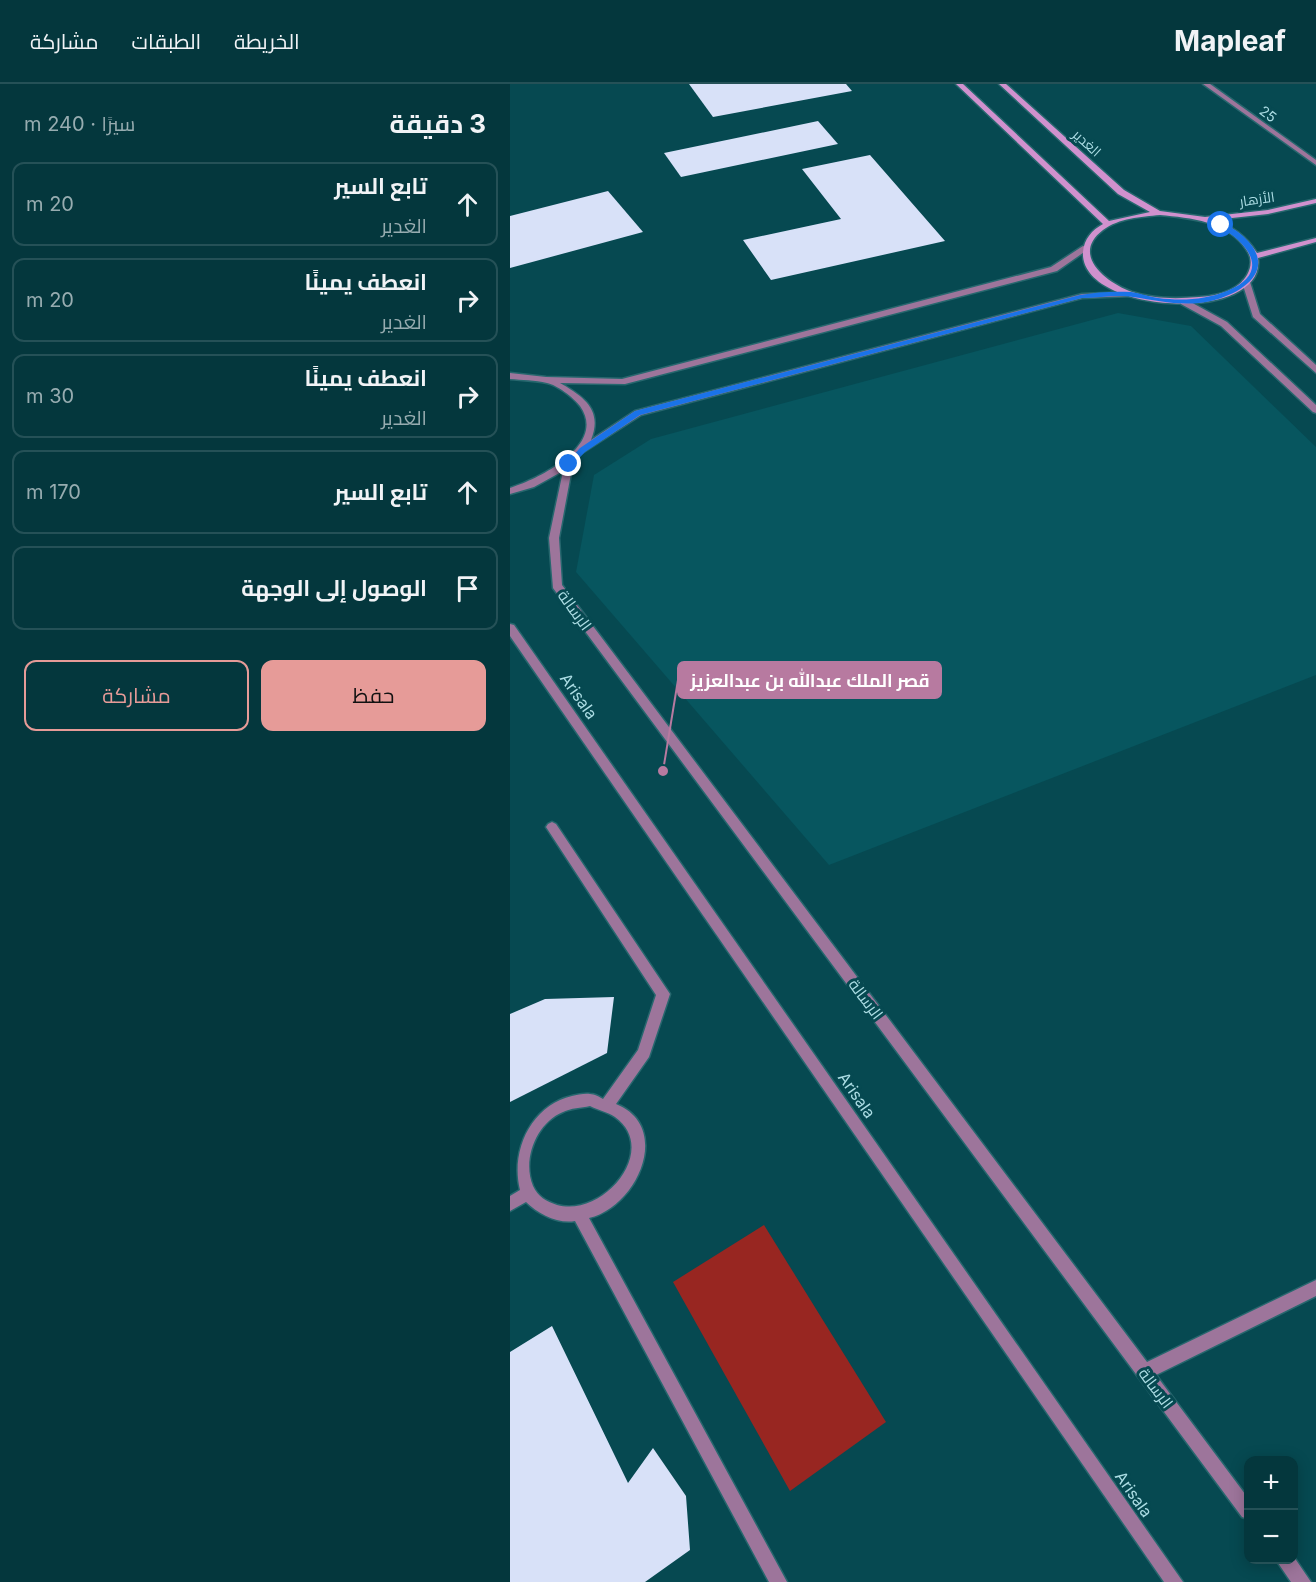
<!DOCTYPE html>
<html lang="ar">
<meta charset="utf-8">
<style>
body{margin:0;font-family:Inter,Cairo,sans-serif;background:#124248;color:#f1f3f6;direction:rtl}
.controls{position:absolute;right:18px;bottom:18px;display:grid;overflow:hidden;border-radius:12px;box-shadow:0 3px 15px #0003}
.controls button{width:54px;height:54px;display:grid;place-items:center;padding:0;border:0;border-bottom:2px solid #255157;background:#04373d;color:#f1f3f6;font:30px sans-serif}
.stop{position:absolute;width:18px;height:18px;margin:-14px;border:4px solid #1a73e8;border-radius:50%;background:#fff}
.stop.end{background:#1a73e8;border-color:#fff;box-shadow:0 2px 6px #0008}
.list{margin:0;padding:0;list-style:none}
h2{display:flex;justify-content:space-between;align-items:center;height:78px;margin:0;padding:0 24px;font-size:26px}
h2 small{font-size:20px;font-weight:400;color:#97acb0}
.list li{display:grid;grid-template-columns:39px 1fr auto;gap:18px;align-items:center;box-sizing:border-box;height:84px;margin:0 12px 12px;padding:0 12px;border:2px solid #255157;border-radius:12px}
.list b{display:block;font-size:22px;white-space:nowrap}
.list p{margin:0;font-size:20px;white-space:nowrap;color:#97acb0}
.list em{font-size:20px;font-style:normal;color:#97acb0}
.actions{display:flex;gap:12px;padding:18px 24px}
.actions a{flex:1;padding:14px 0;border:2px solid #e69b98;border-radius:12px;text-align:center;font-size:21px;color:#e69b98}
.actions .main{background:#e69b98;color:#111}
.icon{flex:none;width:33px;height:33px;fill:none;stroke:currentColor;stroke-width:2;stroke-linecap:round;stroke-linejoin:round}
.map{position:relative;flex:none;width:806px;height:1498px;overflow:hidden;direction:ltr}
header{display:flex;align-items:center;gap:36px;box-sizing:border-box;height:84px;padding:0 30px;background:#04373d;border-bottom:2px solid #255157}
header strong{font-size:28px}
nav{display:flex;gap:33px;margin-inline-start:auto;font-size:21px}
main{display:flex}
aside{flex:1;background:#04373d}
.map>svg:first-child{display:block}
.built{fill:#07565f}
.green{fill:#982621}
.building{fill:#d8e1f8}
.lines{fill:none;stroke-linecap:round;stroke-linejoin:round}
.lane-casing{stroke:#27676e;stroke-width:3}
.street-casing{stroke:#27676e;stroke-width:3}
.secondary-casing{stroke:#27676e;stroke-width:3}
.lane{fill:#9d759b;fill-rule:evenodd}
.street{fill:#9d759b;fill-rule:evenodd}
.secondary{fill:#d091ce;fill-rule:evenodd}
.route{fill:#1a73e8}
.labels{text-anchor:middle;stroke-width:6;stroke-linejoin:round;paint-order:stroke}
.far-street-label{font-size:14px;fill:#acdde4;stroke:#064951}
.street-label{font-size:16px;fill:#acdde4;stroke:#064951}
.leader{fill:none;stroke:#b77aa0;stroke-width:2}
.callout-dot{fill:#b77aa0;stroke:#064951;stroke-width:2}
.callout{fill:#b77aa0;stroke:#b77aa0;stroke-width:2}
.callout-label{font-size:18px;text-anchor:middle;font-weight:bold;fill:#fff}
</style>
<header>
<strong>Mapleaf</strong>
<nav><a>الخريطة</a><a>الطبقات</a><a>مشاركة</a></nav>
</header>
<main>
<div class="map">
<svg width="806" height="1498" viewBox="0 0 806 1498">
<rect width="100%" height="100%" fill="#064951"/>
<!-- built -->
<path class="built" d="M 608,229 L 681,242 L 806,363 L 806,591 L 319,781 L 66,488 L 84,391 L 141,355 Z"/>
<!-- green -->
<path class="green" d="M 254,1141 L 376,1338 L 280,1407 L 163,1198 Z"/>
<!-- building -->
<g class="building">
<path d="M 179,0 L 336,0 L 342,7 L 203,33 Z"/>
<path d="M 308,37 L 328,60 L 171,93 L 154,69 Z"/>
<path d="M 360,71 L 435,157 L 261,196 L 233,156 L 331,135 L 292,85 Z"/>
<path d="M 98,107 L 133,148 L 0,184 L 0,132 Z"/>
<path d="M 104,913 L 97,969 L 0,1018 L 0,930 L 35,915 Z"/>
<path d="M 42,1242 L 118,1399 L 143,1364 L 176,1412 L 180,1466 L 135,1498 L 0,1498 L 0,1268 Z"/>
</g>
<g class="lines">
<defs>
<path id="lane" d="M 42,738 L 46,740 L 160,910 L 139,973 L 106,1020 C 163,1043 127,1123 79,1134 L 277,1498 L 259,1498 L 65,1137 C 48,1140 28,1130 16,1118 L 0,1127 L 0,1112 L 10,1106 C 0,1066 22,1021 62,1012 C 67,1011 75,1009 80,1010 C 84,1010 90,1013 93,1015 L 128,966 L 146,911 L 38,746 L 36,743 L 38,740 ZM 80,1022 C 88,1026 98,1028 105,1033 C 150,1065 94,1134 47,1121 C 36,1117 28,1113 23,1102 C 12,1076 26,1039 53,1028 C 61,1024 71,1024 80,1022 Z"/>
<g id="street">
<path d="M 693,0 L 700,0 L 806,76 L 806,81 Z"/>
<path d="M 573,162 L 580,164 L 547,187 L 115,300 L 50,299 C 74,313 93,326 81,356 L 125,327 L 572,210 L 621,208 L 625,210 L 621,212 L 572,214 L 131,331 L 72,369 L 63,379 L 49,454 L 52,501 L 637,1278 L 806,1196 L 806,1212 L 646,1291 L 738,1414 L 738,1435 L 732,1433 L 43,504 L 39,454 L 53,387 L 24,403 L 0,410 L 0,404 C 29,395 98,361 70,322 C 63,313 47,301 37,299 C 25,296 12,296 0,295 L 0,289 L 36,293 L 112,295 L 541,183 Z"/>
<path d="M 733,196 L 740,198 L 750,230 L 806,281 L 806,289 L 743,233 L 732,198 Z"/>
<path d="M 671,216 L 677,216 L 717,238 L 806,321 L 806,329 L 803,328 L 711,242 L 671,220 Z"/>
<path d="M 0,540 L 4,541 L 673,1498 L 654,1498 L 0,552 Z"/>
<path d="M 784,1473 L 801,1498 L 781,1498 L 766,1476 L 784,1476 Z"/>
</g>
<path id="secondary" d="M 446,0 L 453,0 L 599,137 L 640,128 L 608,110 L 489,0 L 496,0 L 614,106 L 650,127 L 695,133 L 758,126 L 806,115 L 806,119 L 758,130 L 704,136 C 723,143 736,152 747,169 L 806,154 L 806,158 L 748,174 C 757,241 569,230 573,168 C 574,155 582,146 593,140 ZM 650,131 C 681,134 717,137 736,165 C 742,173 742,182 737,191 C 728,207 706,212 689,213 C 667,215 643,215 622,208 C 597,199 560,171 593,146 C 609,134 631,133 650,131 Z"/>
</defs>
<!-- lane casing -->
<use href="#lane" class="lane-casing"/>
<!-- street casing -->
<use href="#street" class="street-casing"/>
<!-- secondary casing -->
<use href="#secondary" class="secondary-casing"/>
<!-- lane -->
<use href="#lane" class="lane"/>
<!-- street -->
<use href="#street" class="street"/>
<!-- secondary -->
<use href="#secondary" class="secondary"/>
</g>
<!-- route -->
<path class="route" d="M 708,140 C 717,140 726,146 733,152 C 768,184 736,208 701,217 C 674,223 650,217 623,213 C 607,210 589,214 572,214 L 130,331 L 75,368 L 62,381 L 56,380 L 70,364 L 125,327 L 570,211 C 586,208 605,207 621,208 C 630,209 639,213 648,214 C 671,217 695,216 717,207 C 762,189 739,159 708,142 Z"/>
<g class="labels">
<!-- far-street labels -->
<g class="far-street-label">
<text transform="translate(758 30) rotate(36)" y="5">25</text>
<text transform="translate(577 59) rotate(42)" y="5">الغدير</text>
<text transform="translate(747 115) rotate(-8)" y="5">الأزهار</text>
</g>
<!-- street labels -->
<g class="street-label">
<text transform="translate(65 526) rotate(54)" y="6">الرسالة</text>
<text transform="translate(69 612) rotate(55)" y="6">Arisala</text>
<text transform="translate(356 915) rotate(53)" y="6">الرسالة</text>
<text transform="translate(347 1011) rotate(55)" y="6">Arisala</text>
<text transform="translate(646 1304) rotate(53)" y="6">الرسالة</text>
<text transform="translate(624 1410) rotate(55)" y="6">Arisala</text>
</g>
</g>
<!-- callouts -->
<path class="leader" d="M153 687L168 596"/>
<circle class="callout-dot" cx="153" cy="687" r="6"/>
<rect class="callout" x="168" y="578" width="263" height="36" rx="6"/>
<g class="callout-label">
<text x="300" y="603">قصر الملك عبدالله بن عبدالعزيز</text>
</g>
</svg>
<div class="controls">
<button>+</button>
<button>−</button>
</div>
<div class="stop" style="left:711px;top:141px"></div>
<div class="stop end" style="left:59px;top:380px"></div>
</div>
<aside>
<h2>3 دقيقة<small>سيرًا · 240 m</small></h2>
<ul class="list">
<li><svg class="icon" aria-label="ahead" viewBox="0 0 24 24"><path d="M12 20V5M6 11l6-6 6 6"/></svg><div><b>تابع السير</b><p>الغدير</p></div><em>20 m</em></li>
<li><svg class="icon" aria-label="right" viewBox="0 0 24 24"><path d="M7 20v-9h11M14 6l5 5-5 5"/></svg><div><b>انعطف يمينًا</b><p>الغدير</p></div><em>20 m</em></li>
<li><svg class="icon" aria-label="right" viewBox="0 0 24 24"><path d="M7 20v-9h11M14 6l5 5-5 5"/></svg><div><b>انعطف يمينًا</b><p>الغدير</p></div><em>30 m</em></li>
<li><svg class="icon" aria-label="ahead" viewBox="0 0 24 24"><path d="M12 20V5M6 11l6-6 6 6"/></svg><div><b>تابع السير</b></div><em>170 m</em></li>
<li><svg class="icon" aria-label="arrive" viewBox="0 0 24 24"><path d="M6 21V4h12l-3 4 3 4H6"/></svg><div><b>الوصول إلى الوجهة</b></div></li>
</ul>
<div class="actions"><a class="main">حفظ</a><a>مشاركة</a></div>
</aside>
</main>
